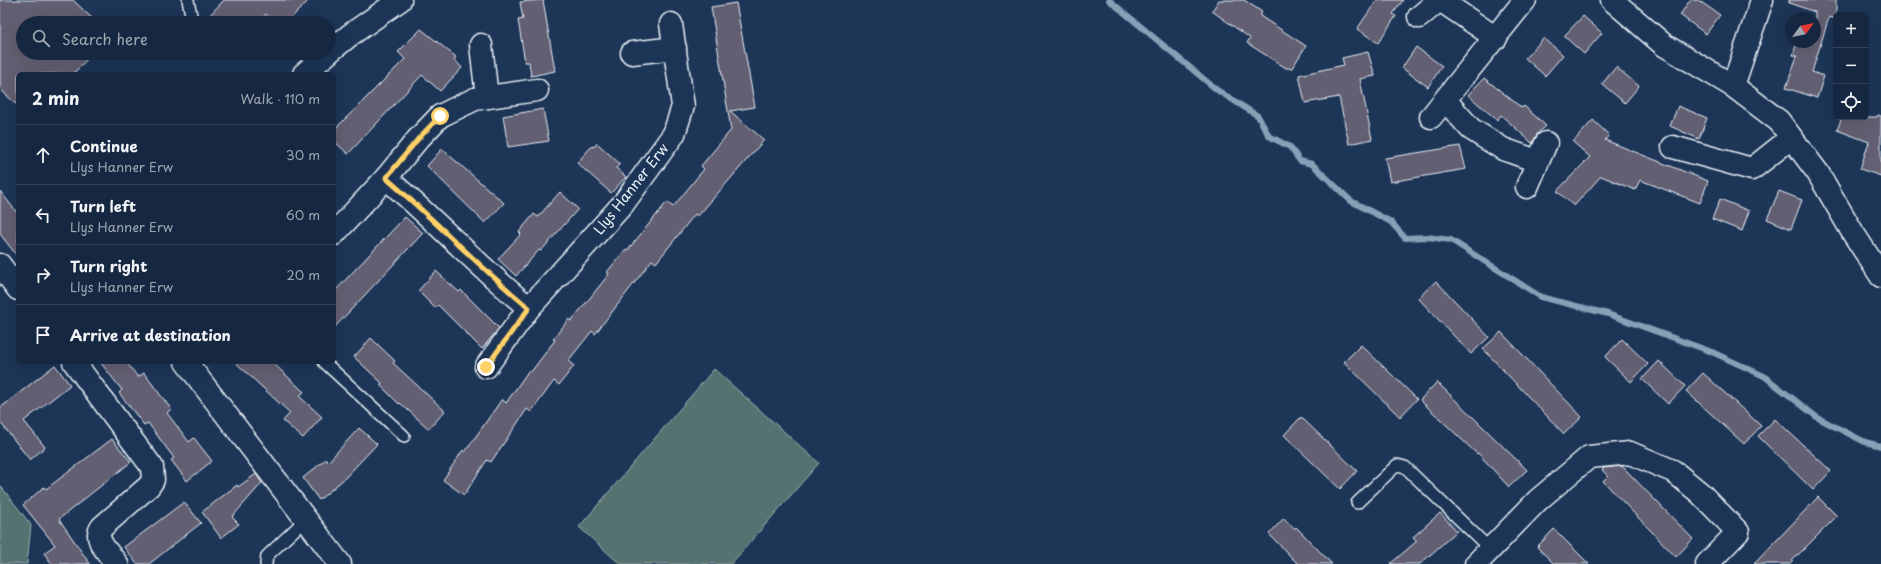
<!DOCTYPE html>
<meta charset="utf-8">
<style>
body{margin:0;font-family:"Playpen Sans",sans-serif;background:#1f3048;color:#f1f3f6}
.controls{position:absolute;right:12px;top:12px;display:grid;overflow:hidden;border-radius:6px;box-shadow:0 4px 16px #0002}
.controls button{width:36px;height:36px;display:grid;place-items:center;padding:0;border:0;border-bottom:1px solid #35445a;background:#162841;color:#f1f3f6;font:20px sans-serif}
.compass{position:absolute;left:1785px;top:12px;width:36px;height:36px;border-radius:50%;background:#162841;box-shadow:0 4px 16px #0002;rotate:57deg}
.stop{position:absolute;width:12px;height:12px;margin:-9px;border:3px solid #ffd166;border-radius:50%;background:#fff}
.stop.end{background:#ffd166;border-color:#fff;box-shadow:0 1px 4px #0008}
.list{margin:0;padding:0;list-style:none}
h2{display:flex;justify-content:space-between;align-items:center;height:52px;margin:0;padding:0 16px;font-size:17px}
h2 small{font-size:13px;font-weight:400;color:#9ea6b1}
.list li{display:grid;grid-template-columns:26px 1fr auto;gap:12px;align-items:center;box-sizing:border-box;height:60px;padding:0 16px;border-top:1px solid #35445a}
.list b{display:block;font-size:15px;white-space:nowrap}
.list p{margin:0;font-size:13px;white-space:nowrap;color:#9ea6b1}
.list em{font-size:13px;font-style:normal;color:#9ea6b1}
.icon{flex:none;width:22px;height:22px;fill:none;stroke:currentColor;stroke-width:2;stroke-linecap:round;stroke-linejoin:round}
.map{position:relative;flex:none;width:1881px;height:564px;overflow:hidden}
.search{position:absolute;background:#162841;box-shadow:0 4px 16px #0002;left:16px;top:16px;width:320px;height:44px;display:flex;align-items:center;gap:10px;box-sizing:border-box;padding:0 14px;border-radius:22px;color:#9ea6b1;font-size:15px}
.panel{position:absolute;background:#162841;box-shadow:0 4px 16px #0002;left:16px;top:72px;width:320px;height:292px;border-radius:6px}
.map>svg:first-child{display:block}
.green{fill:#557270;stroke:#9eb2b4}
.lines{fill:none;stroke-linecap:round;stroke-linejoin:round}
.stream{stroke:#84a1b6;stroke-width:6}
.building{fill:#635e72;stroke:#e8f1f8}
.service-casing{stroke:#e8f1f8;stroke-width:14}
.minor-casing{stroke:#e8f1f8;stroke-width:25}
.service{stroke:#1d3557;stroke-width:11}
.minor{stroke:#1d3557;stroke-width:22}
.route{stroke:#ffd166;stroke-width:5}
.labels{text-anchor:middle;stroke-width:4;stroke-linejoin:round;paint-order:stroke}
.street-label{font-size:14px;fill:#e8f1f8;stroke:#1d3557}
</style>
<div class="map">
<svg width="1881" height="564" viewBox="0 0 1881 564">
<rect width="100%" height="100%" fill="#1d3557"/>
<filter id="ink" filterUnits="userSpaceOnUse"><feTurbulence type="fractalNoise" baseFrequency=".025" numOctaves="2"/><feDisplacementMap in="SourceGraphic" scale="8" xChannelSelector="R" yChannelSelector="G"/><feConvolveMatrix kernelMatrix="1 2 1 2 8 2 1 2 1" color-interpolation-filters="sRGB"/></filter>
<g filter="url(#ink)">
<!-- green -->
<g class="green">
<path d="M 714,369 L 819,463 L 731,564 L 620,564 L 579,527 Z"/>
<path d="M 0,485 L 31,525 L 27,564 L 0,564 Z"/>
</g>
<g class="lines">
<!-- stream -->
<path class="stream" d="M 1109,0 L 1217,90 L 1258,116 L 1269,136 L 1290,147 L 1300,161 L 1312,164 L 1351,201 L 1391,222 L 1405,238 L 1427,237 L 1451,240 L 1541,297 L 1608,314 L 1712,352 L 1764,376 L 1818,418 L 1865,442 L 1881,446"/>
</g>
<!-- building -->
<g class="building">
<path d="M 0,0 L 73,0 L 97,23 L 23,23 L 23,53 L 93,53 L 73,74 L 18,74 L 18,106 L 0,89 Z"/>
<path d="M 224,0 L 309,0 L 286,23 L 275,23 L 266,14 L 257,23 L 202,23 Z"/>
<path d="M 543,0 L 555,71 L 531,76 L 529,62 L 525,62 L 518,20 L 523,19 L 520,2 Z"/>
<path d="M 1219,0 L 1244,0 L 1262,12 L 1260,16 L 1306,46 L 1292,68 L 1286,68 L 1247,43 L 1250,38 L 1212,11 Z"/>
<path d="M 1377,0 L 1403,0 L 1393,14 L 1396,16 L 1378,43 L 1357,29 Z"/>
<path d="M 1690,0 L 1698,0 L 1720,15 L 1706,34 L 1680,15 Z"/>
<path d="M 1789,0 L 1836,0 L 1836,19 L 1829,17 L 1812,72 L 1824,76 L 1817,98 L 1786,88 L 1797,56 L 1793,55 L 1797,42 L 1815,42 L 1815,12 L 1789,3 Z"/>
<path d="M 736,3 L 755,107 L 730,111 L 764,140 L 698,216 L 695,214 L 656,263 L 652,260 L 595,334 L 592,331 L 568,361 L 574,366 L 559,385 L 554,381 L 531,412 L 527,409 L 491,462 L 487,460 L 464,495 L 443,480 L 463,450 L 465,452 L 502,399 L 506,403 L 529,370 L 531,372 L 555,340 L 553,339 L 569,319 L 571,321 L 590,298 L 609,274 L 607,272 L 625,250 L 627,251 L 667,202 L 673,207 L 704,169 L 701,166 L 731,130 L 711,7 Z"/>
<path d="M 1583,16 L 1602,33 L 1584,54 L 1564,36 Z"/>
<path d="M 421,29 L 456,57 L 454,59 L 462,68 L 440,91 L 422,75 L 348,154 L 334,141 L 334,130 L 405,59 L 398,52 Z"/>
<path d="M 1544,38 L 1563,55 L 1545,76 L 1525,58 Z"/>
<path d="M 1416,47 L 1442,66 L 1428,87 L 1402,68 Z"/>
<path d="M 1368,52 L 1375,76 L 1360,79 L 1372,139 L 1349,144 L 1339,97 L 1305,103 L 1299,75 L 1344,65 L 1342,58 Z"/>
<path d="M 1616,67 L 1639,86 L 1625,103 L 1602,84 Z"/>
<path d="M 1484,78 L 1522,108 L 1524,106 L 1546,126 L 1538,133 L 1532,143 L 1501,115 L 1497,120 L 1468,95 Z"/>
<path d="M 1678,106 L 1707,118 L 1699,139 L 1670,126 Z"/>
<path d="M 543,109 L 549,141 L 508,147 L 503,116 Z"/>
<path d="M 1878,115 L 1881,116 L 1881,176 L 1860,169 L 1869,142 L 1837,130 L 1842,117 L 1877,117 Z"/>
<path d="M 1593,120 L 1609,135 L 1605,140 L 1708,181 L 1700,203 L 1640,180 L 1635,190 L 1601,176 L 1574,206 L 1557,191 L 1590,157 L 1573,142 Z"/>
<path d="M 597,143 L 620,164 L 616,168 L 626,177 L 611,193 L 577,163 L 592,146 L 594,147 Z"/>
<path d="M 1460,146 L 1466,169 L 1390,182 L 1385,158 Z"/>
<path d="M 442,149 L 504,203 L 485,223 L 427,166 Z"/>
<path d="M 0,191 L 18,214 L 18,257 L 0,234 Z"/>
<path d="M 1779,191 L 1802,200 L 1791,229 L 1767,219 Z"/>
<path d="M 560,192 L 578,209 L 541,251 L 539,250 L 516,276 L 498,259 L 521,234 L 519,232 L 534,214 L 538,217 Z"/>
<path d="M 1720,199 L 1749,211 L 1742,231 L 1712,219 Z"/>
<path d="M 405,217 L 423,233 L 334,328 L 334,292 Z"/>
<path d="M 436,271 L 459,292 L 461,290 L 499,328 L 482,349 L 438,305 L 435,308 L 418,291 Z"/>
<path d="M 1436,281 L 1489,337 L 1471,354 L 1418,298 Z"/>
<path d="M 1501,332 L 1582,417 L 1564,434 L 1483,349 Z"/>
<path d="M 371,338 L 395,361 L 393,363 L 445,411 L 429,429 L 400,403 L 399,404 L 380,385 L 382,383 L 354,357 Z"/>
<path d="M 1622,339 L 1648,364 L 1631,382 L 1605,357 Z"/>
<path d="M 1361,345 L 1417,399 L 1400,417 L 1344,362 Z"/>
<path d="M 1659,361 L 1685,386 L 1668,404 L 1642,379 Z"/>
<path d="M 100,362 L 126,362 L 138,377 L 144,373 L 171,409 L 167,413 L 189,442 L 194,438 L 212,461 L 187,481 L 171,460 L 174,458 L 148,423 L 144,425 L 119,393 L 122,390 Z"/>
<path d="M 235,362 L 272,362 L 304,392 L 299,396 L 322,417 L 303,438 L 283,421 L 290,413 Z"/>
<path d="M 55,365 L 70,385 L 24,421 L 45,447 L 30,460 L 0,422 L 0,408 Z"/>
<path d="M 1703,373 L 1761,426 L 1744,444 L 1686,391 Z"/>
<path d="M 1437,382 L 1527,470 L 1509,487 L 1478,453 L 1477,454 L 1420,400 Z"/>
<path d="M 1301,417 L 1357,471 L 1340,489 L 1284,435 Z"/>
<path d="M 1775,419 L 1831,471 L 1813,490 L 1758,436 Z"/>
<path d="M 359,428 L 377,444 L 344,479 L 319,500 L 303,478 L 326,459 L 328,462 Z"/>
<path d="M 112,439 L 131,462 L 59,519 L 90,564 L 52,564 L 44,553 L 55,545 L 23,505 L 44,487 L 46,489 Z"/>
<path d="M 1622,466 L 1693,539 L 1676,557 L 1603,481 L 1608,476 L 1602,470 L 1604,468 Z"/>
<path d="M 256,474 L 262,483 L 232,517 L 239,524 L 221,538 L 202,512 L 237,485 L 238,487 Z"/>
<path d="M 1818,497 L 1837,516 L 1789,564 L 1754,564 Z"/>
<path d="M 184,502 L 201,523 L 149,564 L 137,564 L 124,547 Z"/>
<path d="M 1440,513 L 1457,531 L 1420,564 L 1390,564 L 1417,541 L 1413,537 Z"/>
<path d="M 1284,518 L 1294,529 L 1296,527 L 1332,564 L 1298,564 L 1269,534 Z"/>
<path d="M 1554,529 L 1589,564 L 1554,564 L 1537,547 Z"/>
</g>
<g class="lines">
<defs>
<g id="service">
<path d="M 188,0 L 192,20"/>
<path d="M 324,362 L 404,436"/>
<path d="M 1357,503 L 1397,465 L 1405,467 L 1490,549"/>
<path d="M 266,564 L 267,556 L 305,520"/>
</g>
<g id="minor">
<path d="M 1440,0 L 1496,38"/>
<path d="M 1612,0 L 1664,45 L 1733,86 L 1779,121 L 1818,173 L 1853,233 L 1881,276"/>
<path d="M 1419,17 L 1439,0"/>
<path d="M 481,45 L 487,97"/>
<path d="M 329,52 L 350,35 L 400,0"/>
<path d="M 632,53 L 675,48"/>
<path d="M 304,74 L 328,53"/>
<path d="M 1733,86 L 1762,0"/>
<path d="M 1445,100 L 1471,129 L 1503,149 L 1537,161"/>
<path d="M 1431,117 L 1525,0"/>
<path d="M 1673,147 L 1752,169 L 1791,138"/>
<path d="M 386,178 C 435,220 479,267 529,308"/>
<path d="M 1527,187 L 1546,143"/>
<path d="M 334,234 L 386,178 L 418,139 L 440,116 L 475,99 L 537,90"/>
<path d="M 0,265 L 18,289"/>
<path d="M 74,362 L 152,467 L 153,480 L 149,486 L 102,527 C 92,540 110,554 117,564"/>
<path d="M 186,362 L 340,564"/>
<path d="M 486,367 L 529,308 L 623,204 L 674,134 L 683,106 L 671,24"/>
<path d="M 1476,564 L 1538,500 L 1589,457 L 1630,453 L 1673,471 L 1700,493 L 1738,532 L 1707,564"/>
</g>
</defs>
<!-- service casing -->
<use href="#service" class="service-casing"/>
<!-- minor casing -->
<use href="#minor" class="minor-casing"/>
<!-- service -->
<use href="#service" class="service"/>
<!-- minor -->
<use href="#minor" class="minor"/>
</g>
</g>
<g class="lines" filter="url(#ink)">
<!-- route -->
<path class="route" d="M 440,116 L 418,139 L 386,178 C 435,220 479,267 529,308 L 486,367"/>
</g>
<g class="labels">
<!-- street labels -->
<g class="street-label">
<text transform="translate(631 189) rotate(-52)" y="5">Llys Hanner Erw</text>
</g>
</g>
</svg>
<div class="controls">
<button>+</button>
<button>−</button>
<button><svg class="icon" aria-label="locate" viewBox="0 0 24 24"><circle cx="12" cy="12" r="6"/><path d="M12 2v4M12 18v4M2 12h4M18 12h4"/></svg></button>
</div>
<svg class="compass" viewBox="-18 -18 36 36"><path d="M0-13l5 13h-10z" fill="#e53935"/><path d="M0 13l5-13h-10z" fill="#9ea6b1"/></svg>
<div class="stop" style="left:440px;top:116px"></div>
<div class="stop end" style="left:486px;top:367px"></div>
<div class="search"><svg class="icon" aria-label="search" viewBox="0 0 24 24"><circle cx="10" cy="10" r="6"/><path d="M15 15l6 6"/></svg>Search here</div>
<section class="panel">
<h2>2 min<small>Walk · 110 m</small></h2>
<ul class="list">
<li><svg class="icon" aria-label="ahead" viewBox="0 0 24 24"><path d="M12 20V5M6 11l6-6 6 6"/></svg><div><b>Continue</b><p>Llys Hanner Erw</p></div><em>30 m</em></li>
<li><svg class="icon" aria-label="left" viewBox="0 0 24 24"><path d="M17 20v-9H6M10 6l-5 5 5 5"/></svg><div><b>Turn left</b><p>Llys Hanner Erw</p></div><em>60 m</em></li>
<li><svg class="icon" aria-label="right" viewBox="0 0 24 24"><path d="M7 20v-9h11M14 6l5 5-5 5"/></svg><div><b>Turn right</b><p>Llys Hanner Erw</p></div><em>20 m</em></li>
<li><svg class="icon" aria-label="arrive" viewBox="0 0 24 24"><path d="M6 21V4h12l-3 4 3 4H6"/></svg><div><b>Arrive at destination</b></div></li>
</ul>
</section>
</div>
